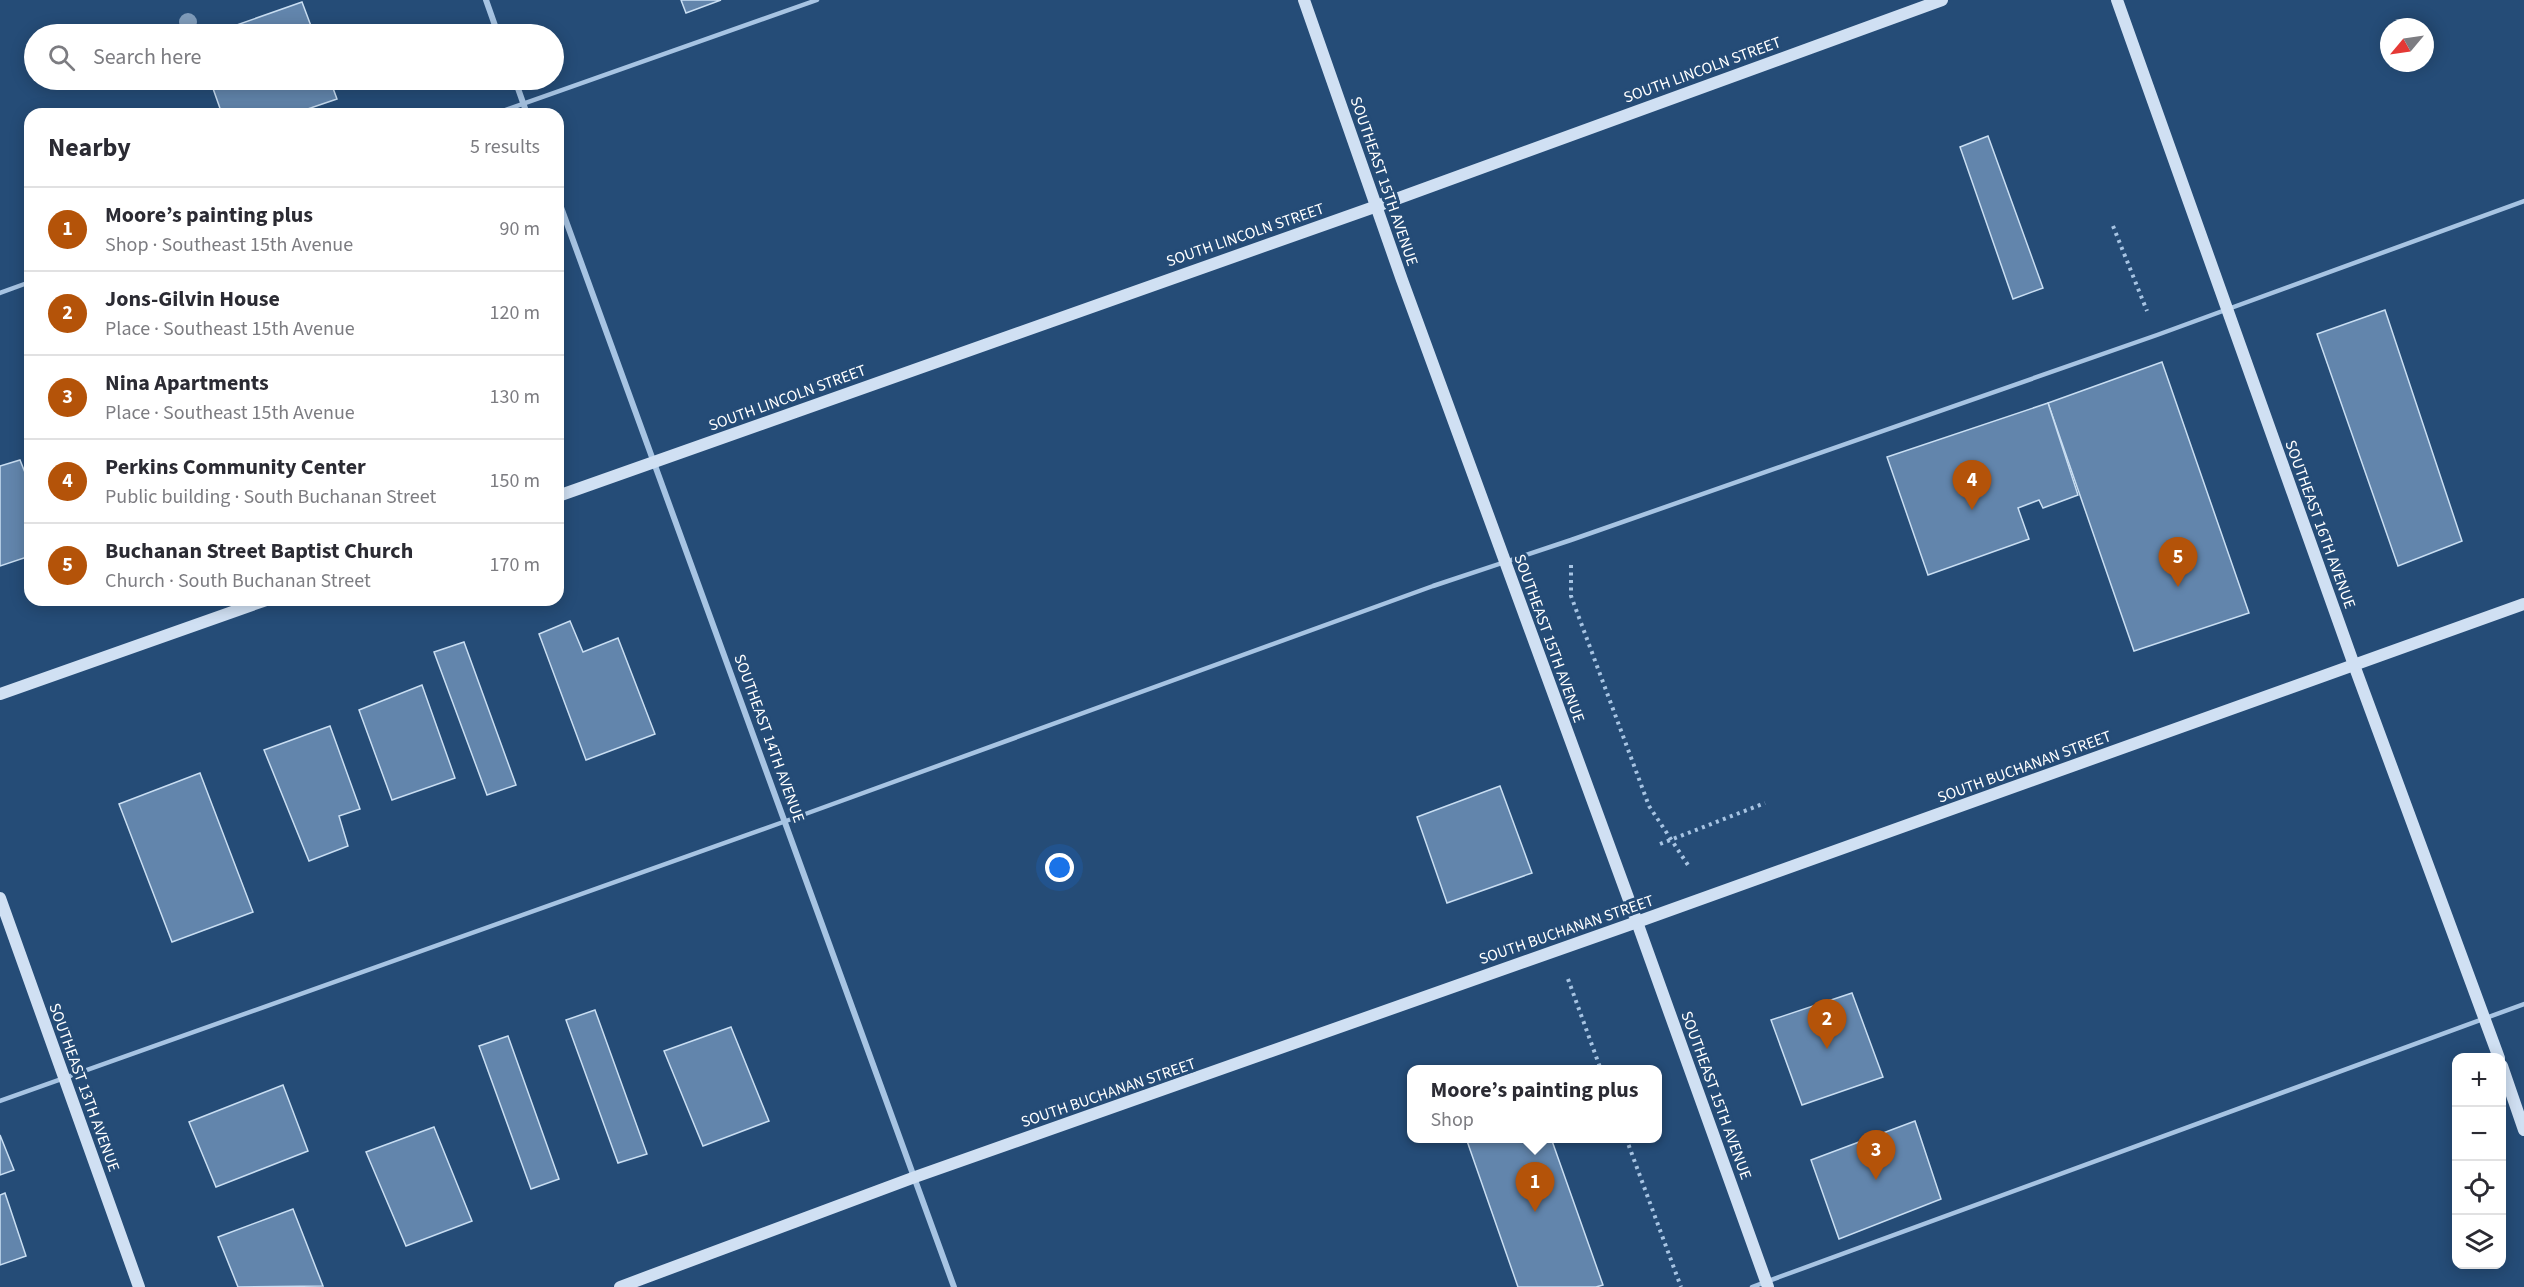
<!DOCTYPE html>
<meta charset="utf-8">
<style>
body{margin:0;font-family:"Source Sans 3",sans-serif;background:#f7f7f7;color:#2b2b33}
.controls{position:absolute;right:18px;bottom:18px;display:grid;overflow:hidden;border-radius:12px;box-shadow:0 3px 15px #0003}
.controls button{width:54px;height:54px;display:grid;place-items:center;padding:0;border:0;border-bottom:2px solid #e1e1e2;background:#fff;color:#2b2b33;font:30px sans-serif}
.compass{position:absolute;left:2380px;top:18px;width:54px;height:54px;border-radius:50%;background:#fff;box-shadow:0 3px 15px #0003;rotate:241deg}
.you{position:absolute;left:1060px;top:868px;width:21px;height:21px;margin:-15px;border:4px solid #fff;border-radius:50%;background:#1a73e8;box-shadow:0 0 0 9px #1a73e833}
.badge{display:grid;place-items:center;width:39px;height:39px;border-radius:50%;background:#b45309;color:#fff;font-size:20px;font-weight:700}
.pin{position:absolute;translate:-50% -50px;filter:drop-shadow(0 2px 3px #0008)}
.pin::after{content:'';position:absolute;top:32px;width:21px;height:18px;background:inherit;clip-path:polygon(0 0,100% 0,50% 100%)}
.popup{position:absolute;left:1407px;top:1065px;width:255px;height:78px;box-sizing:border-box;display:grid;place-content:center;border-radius:12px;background:#fff;filter:drop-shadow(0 2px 4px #0005);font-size:20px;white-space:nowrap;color:#7c7c81}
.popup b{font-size:22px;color:#2b2b33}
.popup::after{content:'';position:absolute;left:50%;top:100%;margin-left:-12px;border:12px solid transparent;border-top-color:#fff}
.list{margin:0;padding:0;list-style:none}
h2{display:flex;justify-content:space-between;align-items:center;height:78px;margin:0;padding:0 24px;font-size:26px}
h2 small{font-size:20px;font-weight:400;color:#7c7c81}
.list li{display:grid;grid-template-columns:39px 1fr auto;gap:18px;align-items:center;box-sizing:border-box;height:84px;padding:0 24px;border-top:2px solid #e1e1e2}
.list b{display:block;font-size:22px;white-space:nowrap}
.list p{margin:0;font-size:20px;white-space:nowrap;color:#7c7c81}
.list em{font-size:20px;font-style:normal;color:#7c7c81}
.icon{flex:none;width:33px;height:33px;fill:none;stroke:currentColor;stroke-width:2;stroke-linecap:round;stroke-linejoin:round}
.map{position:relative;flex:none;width:2524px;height:1287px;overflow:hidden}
.search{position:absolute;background:#fff;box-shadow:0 3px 15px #0003;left:24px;top:24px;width:540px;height:66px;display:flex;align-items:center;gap:15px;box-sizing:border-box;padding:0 21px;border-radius:33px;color:#7c7c81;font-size:22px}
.panel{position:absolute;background:#fff;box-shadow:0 3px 15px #0003;left:24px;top:108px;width:540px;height:498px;border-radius:18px}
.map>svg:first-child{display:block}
.building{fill:#6285ac;stroke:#c9def2;stroke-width:1.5}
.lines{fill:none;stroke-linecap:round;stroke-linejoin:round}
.path{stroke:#a7c4e3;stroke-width:4;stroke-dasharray:3 4.5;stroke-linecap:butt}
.lane{stroke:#a7c4e3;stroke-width:4.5}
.street{stroke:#a7c4e3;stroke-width:6}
.secondary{stroke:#d0e0f3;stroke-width:12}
.tree{fill:#7f9cbb}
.labels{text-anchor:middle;stroke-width:6;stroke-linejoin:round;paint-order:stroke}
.street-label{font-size:16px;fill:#fff;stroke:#254c77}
</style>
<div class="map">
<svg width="2524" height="1287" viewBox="0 0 2524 1287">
<rect width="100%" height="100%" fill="#254c77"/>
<!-- building -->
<g class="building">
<path d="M 681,0 L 721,0 L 686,13 Z"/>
<path d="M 302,2 L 314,34 L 211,34 Z"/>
<path d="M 210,80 L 330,80 L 337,99 L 293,114 L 222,114 Z"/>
<path d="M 1988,136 L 2043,288 L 2013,299 L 1960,147 Z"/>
<path d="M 2385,310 L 2462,541 L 2398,566 L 2317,334 Z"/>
<path d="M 2162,362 L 2249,613 L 2134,651 L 2048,403 Z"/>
<path d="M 2048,403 L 2078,495 L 2043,508 L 2039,500 L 2018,508 L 2029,539 L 1928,575 L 1887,457 Z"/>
<path d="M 20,460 L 30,485 L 30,556 L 0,566 L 0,466 Z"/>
<path d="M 570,621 L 583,652 L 618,638 L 655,734 L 586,760 L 539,634 Z"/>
<path d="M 464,642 L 516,785 L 487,795 L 434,652 Z"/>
<path d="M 422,685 L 455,778 L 392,800 L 359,710 Z"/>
<path d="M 330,726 L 360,809 L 339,816 L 348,846 L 309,861 L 264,750 Z"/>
<path d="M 200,773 L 253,912 L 172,942 L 119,804 Z"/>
<path d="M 1500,786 L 1532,873 L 1447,903 L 1417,817 Z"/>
<path d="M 1852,993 L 1883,1077 L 1802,1105 L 1771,1020 Z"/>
<path d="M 595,1010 L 647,1154 L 618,1163 L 566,1020 Z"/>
<path d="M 731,1027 L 769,1121 L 703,1146 L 664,1051 Z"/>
<path d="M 508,1036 L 559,1179 L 531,1189 L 479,1046 Z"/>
<path d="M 283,1085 L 308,1151 L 216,1187 L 189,1122 Z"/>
<path d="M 1915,1121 L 1941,1199 L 1839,1239 L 1811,1160 Z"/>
<path d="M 434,1127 L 472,1221 L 406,1246 L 366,1152 Z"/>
<path d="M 0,1135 L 14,1170 L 0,1175 Z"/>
<path d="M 1466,1138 L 1551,1138 L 1603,1285 L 1596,1287 L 1518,1287 Z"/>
<path d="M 5,1193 L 26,1256 L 0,1265 L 0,1195 Z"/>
<path d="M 293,1209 L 323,1286 L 238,1287 L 218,1237 Z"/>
</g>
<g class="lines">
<!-- path -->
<g class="path">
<path d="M 2113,226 L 2147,311"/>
<path d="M 1571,565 L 1571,596 L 1649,806 L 1690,868"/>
<path d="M 1660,844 L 1765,803"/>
<path d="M 1568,979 L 1601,1070"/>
<path d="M 1626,1138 L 1681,1287"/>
</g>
<!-- lane -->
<g class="lane">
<path d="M 494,114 L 817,0"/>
<path d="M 0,293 L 30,282"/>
<path d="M 0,1101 L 786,821 L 1433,586 L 1571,540 L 2157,335 L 2524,201"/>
<path d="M 1752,1287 L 2524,1004"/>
</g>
<!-- street -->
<g class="street">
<path d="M 486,0 L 498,34"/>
<path d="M 515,80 L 527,114"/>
<path d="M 558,199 L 954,1287"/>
</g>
<!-- secondary -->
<g class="secondary">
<path d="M 1304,0 L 1402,280 L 1637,922 L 1768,1287"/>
<path d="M 2117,0 L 2354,665 L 2499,1058"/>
<path d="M 558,496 L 1377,206 L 1942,0"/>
<path d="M 0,694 L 266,600"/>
<path d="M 0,898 L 139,1287"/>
<path d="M 2502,1066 L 2524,1130"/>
<path d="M 620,1287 L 915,1177 L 1637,922 L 2524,604"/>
</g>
</g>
<!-- trees -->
<circle class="tree" cx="188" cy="22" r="9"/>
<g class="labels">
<!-- street labels -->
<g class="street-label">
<text transform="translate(1702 69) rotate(-20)" y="6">SOUTH LINCOLN STREET</text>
<text transform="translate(1385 181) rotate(71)" y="6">SOUTHEAST 15TH AVENUE</text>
<text transform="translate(1245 234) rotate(-19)" y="6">SOUTH LINCOLN STREET</text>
<text transform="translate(787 397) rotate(-20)" y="6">SOUTH LINCOLN STREET</text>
<text transform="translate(2321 524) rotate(70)" y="6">SOUTHEAST 16TH AVENUE</text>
<text transform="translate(1550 638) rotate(70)" y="6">SOUTHEAST 15TH AVENUE</text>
<text transform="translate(770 738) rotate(70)" y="6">SOUTHEAST 14TH AVENUE</text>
<text transform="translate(2024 766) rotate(-20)" y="6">SOUTH BUCHANAN STREET</text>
<text transform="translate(1566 929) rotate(-19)" y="6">SOUTH BUCHANAN STREET</text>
<text transform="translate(85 1087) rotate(70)" y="6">SOUTHEAST 13TH AVENUE</text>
<text transform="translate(1108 1092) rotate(-19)" y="6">SOUTH BUCHANAN STREET</text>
<text transform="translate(1717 1095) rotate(70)" y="6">SOUTHEAST 15TH AVENUE</text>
</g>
</g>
</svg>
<div class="controls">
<button>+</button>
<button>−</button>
<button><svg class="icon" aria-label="locate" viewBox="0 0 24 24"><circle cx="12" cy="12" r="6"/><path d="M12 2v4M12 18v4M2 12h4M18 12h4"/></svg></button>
<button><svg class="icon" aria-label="layers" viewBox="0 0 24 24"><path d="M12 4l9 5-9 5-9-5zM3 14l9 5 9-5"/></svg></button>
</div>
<svg class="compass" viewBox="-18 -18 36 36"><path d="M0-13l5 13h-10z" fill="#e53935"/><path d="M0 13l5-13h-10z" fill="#7c7c81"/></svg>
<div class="you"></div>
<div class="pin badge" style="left:1535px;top:1212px">1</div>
<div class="popup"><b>Moore’s painting plus</b>Shop</div>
<div class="pin badge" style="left:1827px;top:1049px">2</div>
<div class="pin badge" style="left:1876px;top:1180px">3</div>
<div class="pin badge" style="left:1972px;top:510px">4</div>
<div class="pin badge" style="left:2178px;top:587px">5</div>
<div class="search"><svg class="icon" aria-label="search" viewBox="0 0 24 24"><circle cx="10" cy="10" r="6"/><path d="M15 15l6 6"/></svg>Search here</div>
<section class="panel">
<h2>Nearby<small>5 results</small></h2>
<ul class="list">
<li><span class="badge">1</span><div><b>Moore’s painting plus</b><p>Shop · Southeast 15th Avenue</p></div><em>90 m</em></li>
<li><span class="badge">2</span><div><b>Jons-Gilvin House</b><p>Place · Southeast 15th Avenue</p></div><em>120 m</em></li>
<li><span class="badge">3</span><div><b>Nina Apartments</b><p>Place · Southeast 15th Avenue</p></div><em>130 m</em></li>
<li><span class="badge">4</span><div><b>Perkins Community Center</b><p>Public building · South Buchanan Street</p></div><em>150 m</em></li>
<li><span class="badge">5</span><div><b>Buchanan Street Baptist Church</b><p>Church · South Buchanan Street</p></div><em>170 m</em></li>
</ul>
</section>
</div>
